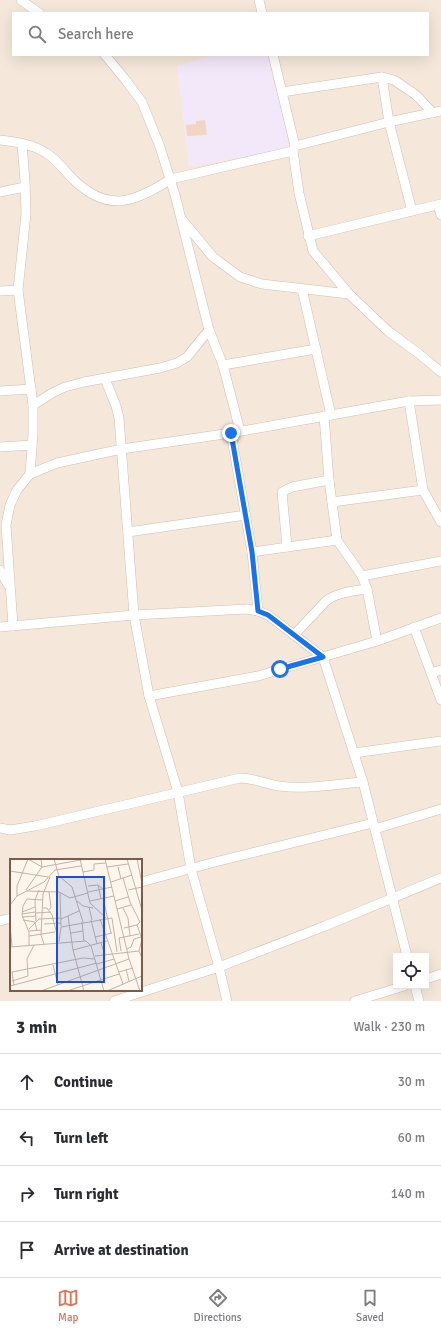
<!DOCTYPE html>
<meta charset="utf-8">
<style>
body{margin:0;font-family:Signika,sans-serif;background:#f2f2f3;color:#2b2b33}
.controls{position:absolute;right:12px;bottom:12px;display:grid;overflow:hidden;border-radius:0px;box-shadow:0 4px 16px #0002}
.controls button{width:36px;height:36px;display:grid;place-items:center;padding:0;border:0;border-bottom:1px solid #e1e1e2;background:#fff;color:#2b2b33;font:20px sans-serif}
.stop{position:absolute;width:12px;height:12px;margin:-9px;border:3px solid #1a73e8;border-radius:50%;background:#fff}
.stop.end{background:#1a73e8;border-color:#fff;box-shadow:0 1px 4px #0008}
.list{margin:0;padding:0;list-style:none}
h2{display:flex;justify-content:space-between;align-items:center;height:52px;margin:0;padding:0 16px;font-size:17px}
h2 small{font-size:13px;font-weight:400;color:#7c7c81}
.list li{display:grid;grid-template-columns:26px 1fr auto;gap:12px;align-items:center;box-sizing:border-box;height:56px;padding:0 16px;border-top:1px solid #e1e1e2}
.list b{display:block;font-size:15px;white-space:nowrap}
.list em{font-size:13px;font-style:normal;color:#7c7c81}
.icon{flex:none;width:22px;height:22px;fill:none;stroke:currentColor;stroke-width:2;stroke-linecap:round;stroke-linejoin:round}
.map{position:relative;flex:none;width:441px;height:1001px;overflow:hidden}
.search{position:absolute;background:#fff;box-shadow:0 4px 16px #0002;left:12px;right:12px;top:12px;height:44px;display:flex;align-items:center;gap:10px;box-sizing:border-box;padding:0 14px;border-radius:0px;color:#7c7c81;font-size:15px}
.sheet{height:276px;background:#fff}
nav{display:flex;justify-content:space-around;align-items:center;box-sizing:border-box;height:56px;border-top:1px solid #e1e1e2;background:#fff;font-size:11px;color:#7c7c81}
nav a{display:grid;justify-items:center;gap:2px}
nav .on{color:#e76f51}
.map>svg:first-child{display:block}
.residential{fill:#f5e8da;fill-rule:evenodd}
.education{fill:#f3e8fa}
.building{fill:#f3d5c3}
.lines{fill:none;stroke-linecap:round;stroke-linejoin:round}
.minor-casing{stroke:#d1beb0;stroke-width:10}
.minor{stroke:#fff;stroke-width:9}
.route{stroke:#1a73e8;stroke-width:5}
.inset-road{fill:none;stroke:#c5b3a7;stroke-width:1}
.view{fill:#1d4ed8;fill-opacity:0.15;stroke:#1d4ed8;stroke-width:2}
.inset-edge{fill:none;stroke:#7a5c4d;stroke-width:2}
</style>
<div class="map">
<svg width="441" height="1001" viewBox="0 0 441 1001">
<rect width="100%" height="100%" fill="#fdf6ec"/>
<!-- residential -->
<path class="residential" d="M 0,0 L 441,0 L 441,1001 L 0,1001 ZM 13,13 L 428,13 L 428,55 L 13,55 ZM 11,860 L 141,860 L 141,990 L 11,990 ZM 396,956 L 426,956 L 426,986 L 396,986 Z"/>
<!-- education -->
<path class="education" d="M 216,55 L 268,55 L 290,146 L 288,149 L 189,167 L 177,66 Z"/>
<!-- building -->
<path class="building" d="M 205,120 L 207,135 L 187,136 L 186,125 L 196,124 L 196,121 Z"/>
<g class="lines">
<defs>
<g id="minor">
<path d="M 21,0 L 39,13"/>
<path d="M 259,0 L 262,13"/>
<path d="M 105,55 L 124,78 L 142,102 L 160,147 L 175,195 L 209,330 L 223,365 L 240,431"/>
<path d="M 273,55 L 295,146 L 293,151 L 299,193 L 313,251 L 349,294 L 388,331 L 418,353 L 441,372"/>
<path d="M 382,77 L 389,122 L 412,211"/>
<path d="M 282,92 L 382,77 L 394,80 L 416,95 L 433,113"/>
<path d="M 0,140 C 16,142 32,144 46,153 C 58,160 65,172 75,181 C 109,213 135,202 171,179 L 293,151"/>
<path d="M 22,144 L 25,181 L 26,214 L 18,290 L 33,405 L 33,434 L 30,474"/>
<path d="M 295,146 L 389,122 L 441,111"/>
<path d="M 0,192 L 25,187"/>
<path d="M 438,205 L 441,215"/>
<path d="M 183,221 L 213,257 L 240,277 L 262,284 L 349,294"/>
<path d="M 308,236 L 441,204"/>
<path d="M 302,289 L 331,415"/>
<path d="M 0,291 L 18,290"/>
<path d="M 223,365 L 316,349"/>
<path d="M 105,379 L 116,406 L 119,418 L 134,615 L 149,696 L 178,792 L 191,869 L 219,967 L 227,1001"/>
<path d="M 0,391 L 31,389"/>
<path d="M 409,401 L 423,490 L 441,522"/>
<path d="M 33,405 L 54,392 L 65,387 L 84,382 L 160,368 L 177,363 L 187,357 L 209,330"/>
<path d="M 324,416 L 329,480 L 337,540 L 362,576 L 367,589 L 377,641"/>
<path d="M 231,433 L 252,552 L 258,611"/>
<path d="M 0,447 L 32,445"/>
<path d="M 332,502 L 423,490"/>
<path d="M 128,532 L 246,515"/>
<path d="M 287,547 L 282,492 L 292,487 L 329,480"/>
<path d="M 252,552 L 337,540"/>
<path d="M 0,570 L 8,585"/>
<path d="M 362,576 L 441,561"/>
<path d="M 13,626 L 6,525 L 10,505 L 17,490 L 30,474 L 57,463 L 122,449 L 231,433 L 409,401 L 441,400"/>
<path d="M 0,627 L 134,615 L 247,609 L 258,611 L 268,615 L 323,657 L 363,782 L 407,956"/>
<path d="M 414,627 L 441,700"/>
<path d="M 294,635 L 326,601 C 338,592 353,591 367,589"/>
<path d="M 431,673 L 441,670"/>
<path d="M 149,696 L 258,676 L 377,641 L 441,618"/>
<path d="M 354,753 L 441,741"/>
<path d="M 0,828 L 10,830 L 35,826 L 240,778 C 253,778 266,784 279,786 C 306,790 336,784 363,782"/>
<path d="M 375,829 L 441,809"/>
<path d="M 141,882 L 215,862 L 373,823"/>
<path d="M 0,921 L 11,918"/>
<path d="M 426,979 L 441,974"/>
<path d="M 415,986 L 419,1001"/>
<path d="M 114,1001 L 219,967 L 325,926 L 441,878"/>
<path d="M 355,1001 L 404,986"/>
</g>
</defs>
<!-- minor casing -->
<use href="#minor" class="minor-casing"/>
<!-- minor -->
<use href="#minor" class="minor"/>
</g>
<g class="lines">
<!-- route -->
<path class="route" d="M 231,433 L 252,552 L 258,611 L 268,615 L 323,657 L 280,669"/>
</g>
<!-- overview -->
<g transform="translate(10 859)">
<rect width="132" height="132" fill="#fdf6ec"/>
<path class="inset-road" d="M 18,0 L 32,8 L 76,0M 44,0 L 49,17 L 62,28 L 73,63M 70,0 L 80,44 L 96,59M 95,0 L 119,100 L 130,132M 117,0 L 132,51M 127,0 L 132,24M 97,8 L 118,5M 108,8 L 111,20M 0,12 L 38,18M 73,13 L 84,11 L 84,5 L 96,4M 113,19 L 120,43 L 130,63 L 127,66 L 132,80M 101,23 L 122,16M 88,26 L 91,40M 78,27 L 88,26 L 93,30M 16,31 L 32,8 L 31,0M 118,31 L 132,28M 17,32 L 49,33 L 60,39 L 78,34M 50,33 L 51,67M 78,33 L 102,28M 7,37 L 34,23 L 45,11 L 71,7M 93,39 L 101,74M 67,42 L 73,47 L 83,49M 80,42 L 104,37M 105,42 L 118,38M 0,46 L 7,37 L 7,27 L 18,0M 79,48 L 82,61M 33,49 L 37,49 L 42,56 L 48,79M 113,49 L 118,59 L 120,77M 107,50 L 121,46M 39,51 L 41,48 L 39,33M 12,53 L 25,48M 26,54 L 41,53M 12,55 L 25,53M 58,57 L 63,91 L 74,132M 12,58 L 26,57M 51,60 L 69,52M 90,60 L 113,125M 13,61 L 25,63 L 27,72M 81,61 L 87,85M 26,62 L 25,41 L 29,31M 72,63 L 74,82M 34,65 L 51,64M 0,66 L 2,87M 114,69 L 127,66M 19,70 L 29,60 L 51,59M 19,72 L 32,71M 61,74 L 73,72M 19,77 L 45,73M 85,78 L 102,74M 132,80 L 129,92 L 132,99M 49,83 L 51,68 L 102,59 L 107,93M 91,84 L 95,96M 34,85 L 31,76 L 33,35 L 40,18M 19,86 L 19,73 L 12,56 L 13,47 L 17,40 L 33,41M 0,88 L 76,82 L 81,87 L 94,132M 117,90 L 121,88 L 124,80 L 131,78M 63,91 L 97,82M 111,92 L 109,79 L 129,75M 85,97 L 129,92M 87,105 L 104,100M 43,106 L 48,126M 116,110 L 119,122M 109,113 L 123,109M 2,122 L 18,117 L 17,100 L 24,86M 4,126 L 2,113 L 73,99 L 85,100M 0,127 L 87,104M 31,132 L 119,100M 57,132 L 109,115M 97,132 L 132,117"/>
<path class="view" d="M 47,18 L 94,18 L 94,123 L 47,123 Z"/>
<rect width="132" height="132" class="inset-edge"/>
</g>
</svg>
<div class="controls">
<button><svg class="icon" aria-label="locate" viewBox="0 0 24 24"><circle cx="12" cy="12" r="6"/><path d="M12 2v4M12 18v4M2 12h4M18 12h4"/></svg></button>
</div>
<div class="stop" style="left:280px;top:669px"></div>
<div class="stop end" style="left:231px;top:433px"></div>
<div class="search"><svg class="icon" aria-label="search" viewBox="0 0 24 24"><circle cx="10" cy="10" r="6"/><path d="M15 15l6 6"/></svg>Search here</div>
</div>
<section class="sheet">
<h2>3 min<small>Walk · 230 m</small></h2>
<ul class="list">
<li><svg class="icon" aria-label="ahead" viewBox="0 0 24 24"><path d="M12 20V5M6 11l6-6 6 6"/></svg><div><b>Continue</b></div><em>30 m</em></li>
<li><svg class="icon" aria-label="left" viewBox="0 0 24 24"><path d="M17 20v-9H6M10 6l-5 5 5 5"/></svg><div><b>Turn left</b></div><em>60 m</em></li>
<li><svg class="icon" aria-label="right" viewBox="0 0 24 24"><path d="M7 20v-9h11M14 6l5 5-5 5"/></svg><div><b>Turn right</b></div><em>140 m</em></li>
<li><svg class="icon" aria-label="arrive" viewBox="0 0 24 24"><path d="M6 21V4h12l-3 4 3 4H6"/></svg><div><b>Arrive at destination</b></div></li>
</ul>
</section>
<nav>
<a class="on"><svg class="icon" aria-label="map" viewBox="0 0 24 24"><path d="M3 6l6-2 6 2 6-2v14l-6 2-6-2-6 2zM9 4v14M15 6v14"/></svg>Map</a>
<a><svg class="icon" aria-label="directions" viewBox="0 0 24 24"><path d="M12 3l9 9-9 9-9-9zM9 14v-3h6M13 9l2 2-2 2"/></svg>Directions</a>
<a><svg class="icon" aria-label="saved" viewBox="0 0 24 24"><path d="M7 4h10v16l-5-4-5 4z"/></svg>Saved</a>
</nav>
